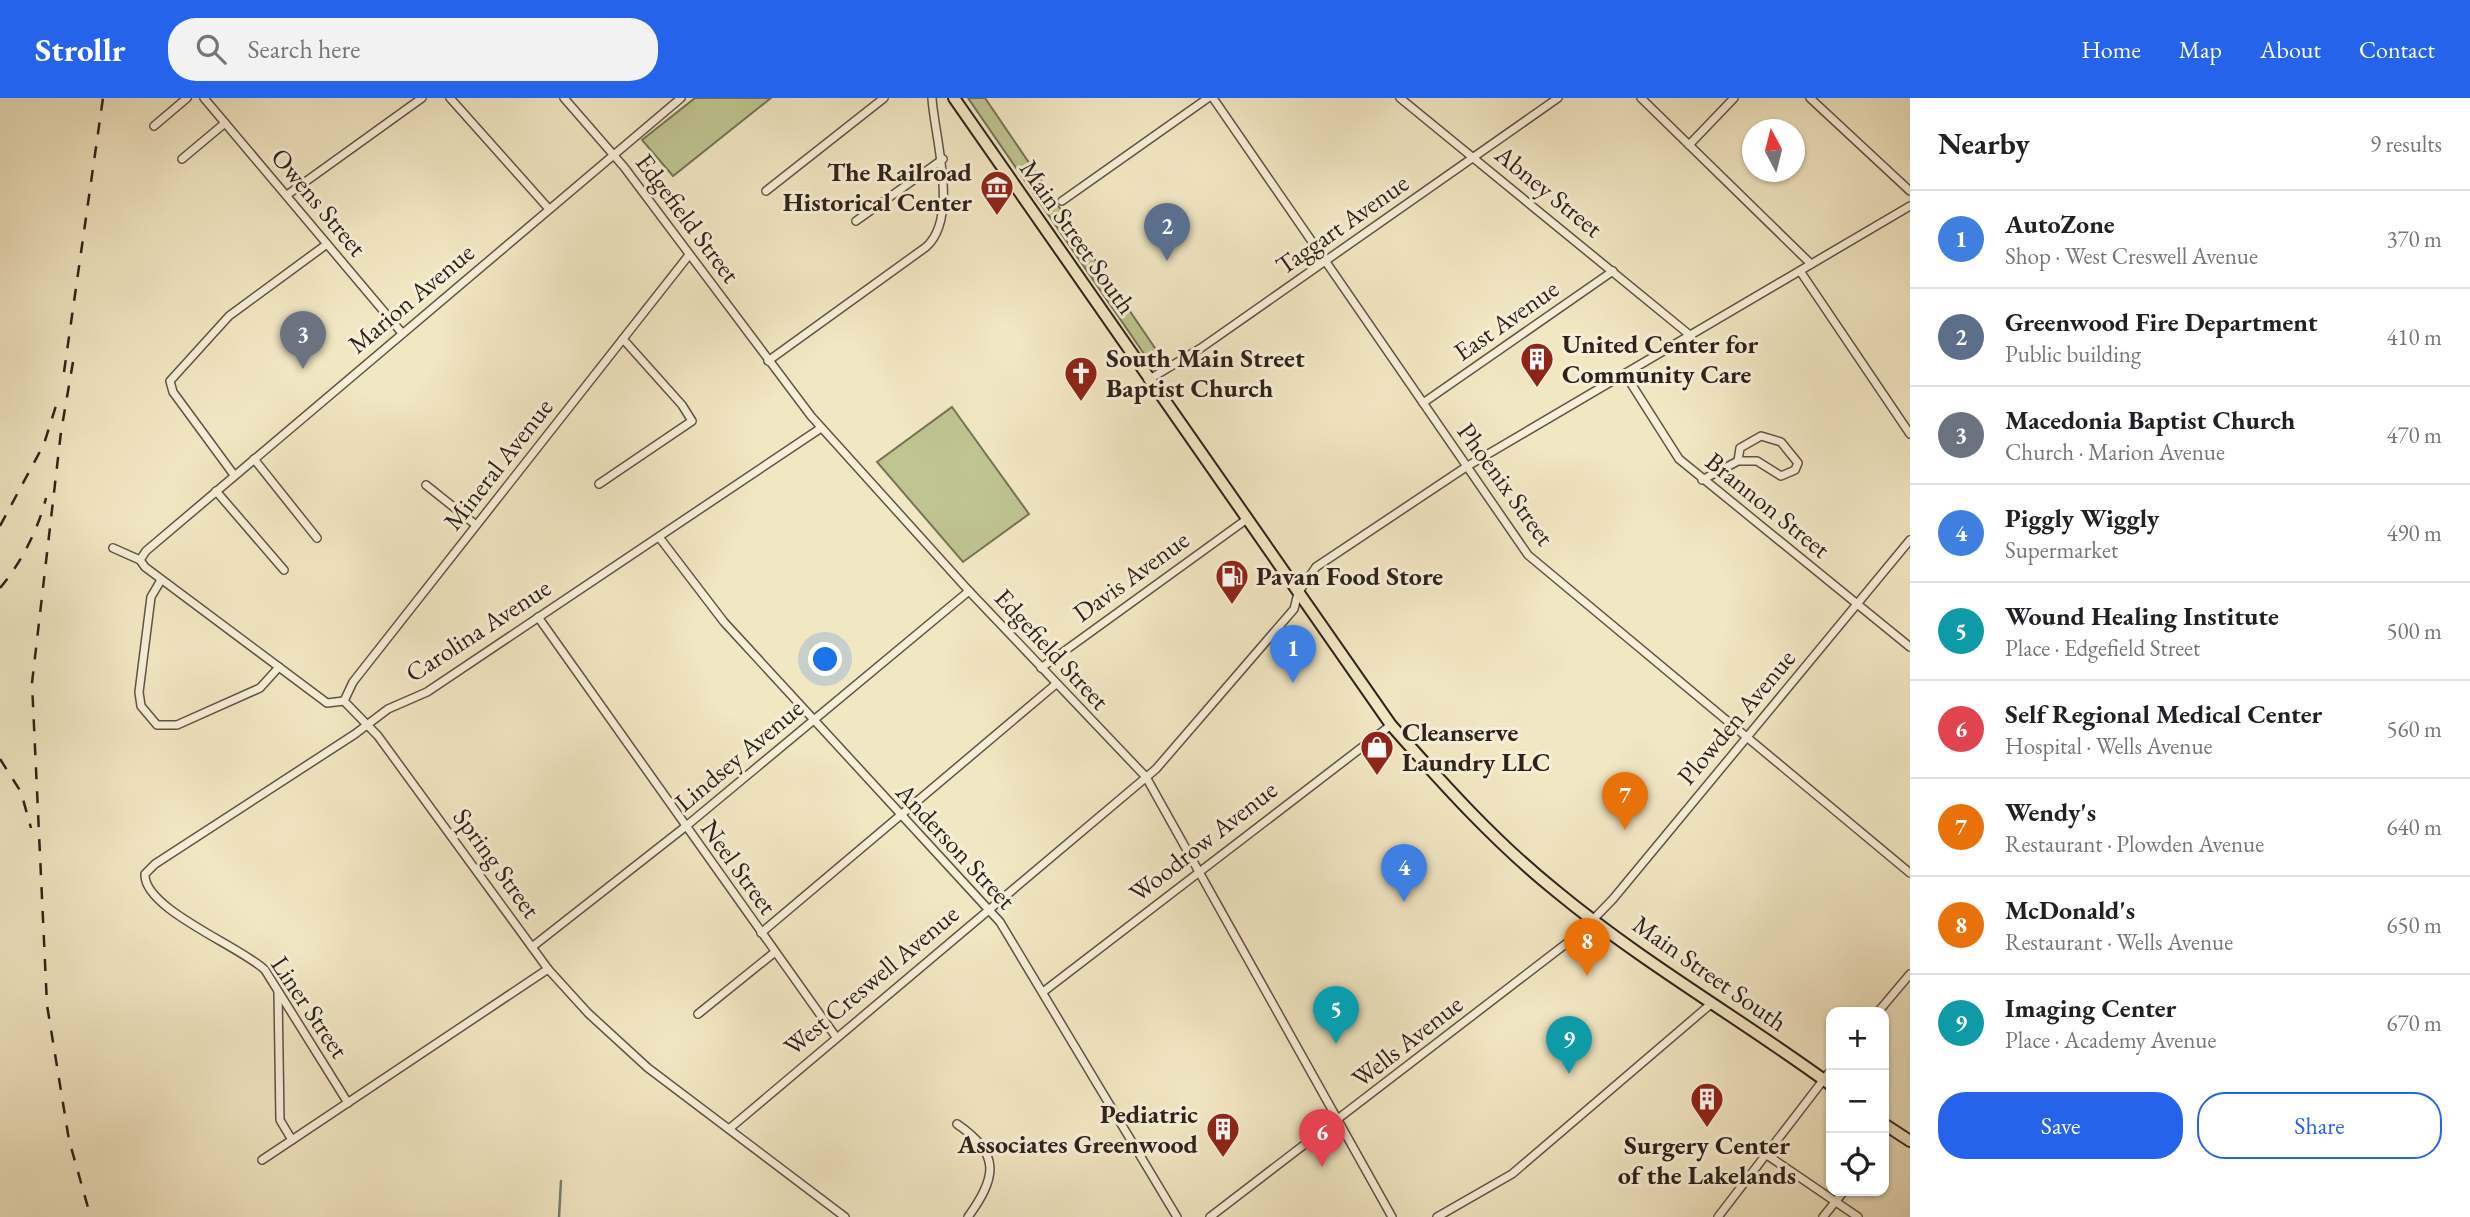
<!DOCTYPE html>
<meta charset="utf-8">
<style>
body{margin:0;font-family:"EB Garamond",serif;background:#f2f2f2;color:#202124}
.controls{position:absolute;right:21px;bottom:21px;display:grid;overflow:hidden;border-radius:14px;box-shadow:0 2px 5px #0004}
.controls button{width:63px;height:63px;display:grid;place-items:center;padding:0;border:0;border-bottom:2px solid #e0e0e0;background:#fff;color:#202124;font:35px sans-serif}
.compass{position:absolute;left:1742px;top:21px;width:63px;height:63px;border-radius:50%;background:#fff;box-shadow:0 2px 5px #0004;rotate:353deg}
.you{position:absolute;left:826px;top:562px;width:24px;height:24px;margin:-18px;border:5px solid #fff;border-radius:50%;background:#1a73e8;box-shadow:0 0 0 10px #1a73e833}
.badge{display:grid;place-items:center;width:46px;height:46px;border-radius:50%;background:#2563eb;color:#fff;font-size:23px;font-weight:700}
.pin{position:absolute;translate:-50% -58px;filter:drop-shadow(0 2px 4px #0008)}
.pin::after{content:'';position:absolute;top:37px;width:24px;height:21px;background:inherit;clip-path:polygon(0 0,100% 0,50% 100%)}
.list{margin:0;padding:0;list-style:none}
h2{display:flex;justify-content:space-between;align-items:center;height:91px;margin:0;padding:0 28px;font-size:30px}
h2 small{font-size:23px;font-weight:400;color:#757577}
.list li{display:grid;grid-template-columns:46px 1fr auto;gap:21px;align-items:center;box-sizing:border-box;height:98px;padding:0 28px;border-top:2px solid #e0e0e0}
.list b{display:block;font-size:26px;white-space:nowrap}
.list p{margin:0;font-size:23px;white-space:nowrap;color:#757577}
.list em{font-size:23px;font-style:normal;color:#757577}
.actions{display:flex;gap:14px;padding:21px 28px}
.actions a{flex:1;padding:16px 0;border:2px solid #2563eb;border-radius:28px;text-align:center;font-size:24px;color:#2563eb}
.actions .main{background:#2563eb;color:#fff}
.icon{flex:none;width:38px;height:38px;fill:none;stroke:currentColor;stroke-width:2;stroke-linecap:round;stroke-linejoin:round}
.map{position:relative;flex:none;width:1910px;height:1119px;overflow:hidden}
header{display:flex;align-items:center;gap:42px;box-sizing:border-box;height:98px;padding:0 35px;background:#2563eb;color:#fff}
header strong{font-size:33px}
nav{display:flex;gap:38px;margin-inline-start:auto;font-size:24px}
.search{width:490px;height:63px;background:#f2f2f2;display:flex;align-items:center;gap:18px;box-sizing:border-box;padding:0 24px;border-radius:28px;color:#757577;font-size:26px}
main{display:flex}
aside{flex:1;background:#fff}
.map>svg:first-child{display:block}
.green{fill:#bfc490;stroke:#767356;stroke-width:2}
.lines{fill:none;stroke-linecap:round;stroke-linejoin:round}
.stream{stroke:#6f8174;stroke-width:2.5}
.street-casing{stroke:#5f5345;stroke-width:10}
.primary-casing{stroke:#2e221b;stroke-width:14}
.street{stroke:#f7efd8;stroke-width:7}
.primary{stroke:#f2e7c3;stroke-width:10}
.rail{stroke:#2e221b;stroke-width:2.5;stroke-dasharray:12 12;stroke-linecap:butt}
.labels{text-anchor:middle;stroke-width:6;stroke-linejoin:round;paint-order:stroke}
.poi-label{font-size:26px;font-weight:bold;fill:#2e221b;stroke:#f7efd8;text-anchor:start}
.street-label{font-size:26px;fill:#2e221b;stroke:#f7efd8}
</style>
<header>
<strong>Strollr</strong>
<div class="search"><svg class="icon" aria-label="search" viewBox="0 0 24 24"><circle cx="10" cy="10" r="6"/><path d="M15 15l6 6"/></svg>Search here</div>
<nav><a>Home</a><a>Map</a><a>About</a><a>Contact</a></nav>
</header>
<main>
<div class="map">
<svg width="1910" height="1119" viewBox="0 0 1910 1119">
<rect width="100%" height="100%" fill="#f2e7c3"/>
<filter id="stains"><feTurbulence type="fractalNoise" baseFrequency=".00286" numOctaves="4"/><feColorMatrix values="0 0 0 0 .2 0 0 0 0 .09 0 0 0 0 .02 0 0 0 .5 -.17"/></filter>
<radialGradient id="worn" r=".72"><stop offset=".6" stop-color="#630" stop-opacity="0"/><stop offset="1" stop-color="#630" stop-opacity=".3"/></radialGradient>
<!-- green -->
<g class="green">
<path d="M 695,0 L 771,0 L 673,78 L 642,42 Z"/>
<path d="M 968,0 L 985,0 L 1159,256 L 1157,265 L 1151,266 Z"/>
<path d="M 952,309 L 1029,416 L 963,464 L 877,364 Z"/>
</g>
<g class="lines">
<!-- stream -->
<path class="stream" d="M 559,1119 L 561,1083"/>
<defs>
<g id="street">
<path d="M 204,0 L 402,235"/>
<path d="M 450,0 L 549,111"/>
<path d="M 564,0 L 624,69 L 811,318 L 969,493 L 1146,679 L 1392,1119"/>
<path d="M 1213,0 L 1528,457 L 1910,775"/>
<path d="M 1400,0 L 1691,238"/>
<path d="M 1641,0 L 1811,166"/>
<path d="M 1810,0 L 1910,93"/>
<path d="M 154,28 L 187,0"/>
<path d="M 1689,47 L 1734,0"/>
<path d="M 182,61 L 225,25"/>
<path d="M 766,93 L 884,0"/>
<path d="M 287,97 L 422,0"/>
<path d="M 1062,103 L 1208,0"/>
<path d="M 856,123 L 943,61"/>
<path d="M 1800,173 L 1910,336"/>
<path d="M 768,263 L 926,149 C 960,119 934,37 932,0"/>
<path d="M 1625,276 L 1679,361 L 1910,549"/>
<path d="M 1148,282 L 1201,250 L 1558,0"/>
<path d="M 1423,305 L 1613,173"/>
<path d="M 254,361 L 317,440"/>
<path d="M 234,377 L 173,294 L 170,283 L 229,218 L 327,146"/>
<path d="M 1702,382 L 1738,363 L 1740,350 L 1761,338 L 1781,344 L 1798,365 L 1795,372 L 1781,378 L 1757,363 L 1738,363"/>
<path d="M 599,386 L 692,323 L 682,307 L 623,241"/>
<path d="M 426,387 L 476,427"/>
<path d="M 216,393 L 284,472"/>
<path d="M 659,439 L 724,524 L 1000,824 L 1177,1119"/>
<path d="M 113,450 L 140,462 L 145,469 L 327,605 L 344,603 L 378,638 L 548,871 L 588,915 L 648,970 L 845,1119"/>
<path d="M 140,462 L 146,453 L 681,0"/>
<path d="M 161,482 L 151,499 L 139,594 L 141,608 L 157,627 L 177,627 L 260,590 L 279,569"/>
<path d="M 538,519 L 836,939"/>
<path d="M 1041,570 L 1247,421"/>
<path d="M 344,603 L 353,584 L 689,157"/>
<path d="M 761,835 L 1056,586"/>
<path d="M 532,849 L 685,729 L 969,493"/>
<path d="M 278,894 L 280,1022 L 292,1042"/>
<path d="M 1043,894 L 1391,627"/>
<path d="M 1878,914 L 1910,876"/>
<path d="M 698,916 L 775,854"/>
<path d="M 348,1005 L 265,872 C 242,849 143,811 145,776 L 155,766 L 355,636 L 388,611 L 427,594 L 821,330"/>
<path d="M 957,1026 C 1001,1056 997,1079 968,1119"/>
<path d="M 729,1031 L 1156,671 L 1294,511 L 1298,495 L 1316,469 L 1466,369 L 1910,108"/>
<path d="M 1767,1057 L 1858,1119"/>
<path d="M 262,1062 L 548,871"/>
<path d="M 1210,1119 L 1580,835 L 1613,801 L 1910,442"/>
<path d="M 1437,1119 L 1512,1076 L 1712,905"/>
<path d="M 1718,1119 L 1831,972"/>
<path d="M 1823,1119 L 1844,1093"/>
</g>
<g id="primary">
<path d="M 954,0 L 1391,627 C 1443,686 1495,744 1556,793 C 1643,865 1741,921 1831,987"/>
<path d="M 1884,1026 L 1910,1043"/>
</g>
</defs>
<!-- street casing -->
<use href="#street" class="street-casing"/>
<!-- primary casing -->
<use href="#primary" class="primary-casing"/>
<!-- street -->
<use href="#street" class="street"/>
<!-- primary -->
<use href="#primary" class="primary"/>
<!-- rail -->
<g class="rail">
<path d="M 73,264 L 61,334 L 32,585 L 47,907 L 69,1042 L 89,1113"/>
<path d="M 64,274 L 103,0"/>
<path d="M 0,428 L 44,346 L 59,298"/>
<path d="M 0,490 C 21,465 38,432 46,400"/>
<path d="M 0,661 L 21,694 L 31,730"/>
</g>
</g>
<!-- icons -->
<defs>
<symbol id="museum-pin" viewBox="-11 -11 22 30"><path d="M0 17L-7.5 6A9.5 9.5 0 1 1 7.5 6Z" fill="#8f2418" stroke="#f7efd8"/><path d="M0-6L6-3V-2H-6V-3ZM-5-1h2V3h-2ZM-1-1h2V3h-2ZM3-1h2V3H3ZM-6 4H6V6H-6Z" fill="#fff"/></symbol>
<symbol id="building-pin" viewBox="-11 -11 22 30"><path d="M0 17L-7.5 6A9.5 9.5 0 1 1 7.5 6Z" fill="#8f2418" stroke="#f7efd8"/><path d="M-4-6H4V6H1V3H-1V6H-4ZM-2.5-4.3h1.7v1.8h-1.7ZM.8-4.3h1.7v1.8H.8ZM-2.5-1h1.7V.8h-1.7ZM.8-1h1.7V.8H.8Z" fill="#fff"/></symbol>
<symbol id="church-pin" viewBox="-11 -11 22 30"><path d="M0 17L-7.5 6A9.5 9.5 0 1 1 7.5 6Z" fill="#8f2418" stroke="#f7efd8"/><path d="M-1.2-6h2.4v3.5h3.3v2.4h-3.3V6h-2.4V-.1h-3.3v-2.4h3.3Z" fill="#fff"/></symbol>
<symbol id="fuel-pin" viewBox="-11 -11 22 30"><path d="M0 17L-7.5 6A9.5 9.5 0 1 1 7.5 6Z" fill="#8f2418" stroke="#f7efd8"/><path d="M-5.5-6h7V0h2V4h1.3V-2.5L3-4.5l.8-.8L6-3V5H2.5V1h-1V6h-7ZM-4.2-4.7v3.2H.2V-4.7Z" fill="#fff"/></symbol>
<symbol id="shop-pin" viewBox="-11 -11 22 30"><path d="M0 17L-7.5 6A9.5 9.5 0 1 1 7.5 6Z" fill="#8f2418" stroke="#f7efd8"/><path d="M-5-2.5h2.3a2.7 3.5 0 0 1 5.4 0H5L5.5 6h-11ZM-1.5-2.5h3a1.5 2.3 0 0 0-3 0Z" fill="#fff"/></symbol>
</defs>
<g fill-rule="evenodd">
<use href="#museum-pin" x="978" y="70" width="38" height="52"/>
<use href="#building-pin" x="1518" y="242" width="38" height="52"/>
<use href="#church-pin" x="1062" y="256" width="38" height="52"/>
<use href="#fuel-pin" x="1213" y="459" width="38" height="52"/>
<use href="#shop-pin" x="1358" y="630" width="38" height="52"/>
<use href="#building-pin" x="1688" y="982" width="38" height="52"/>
<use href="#building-pin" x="1204" y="1012" width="38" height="52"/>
</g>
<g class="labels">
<!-- poi labels -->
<g class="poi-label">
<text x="972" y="83" text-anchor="end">The Railroad<tspan x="972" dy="30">Historical Center</tspan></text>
<text x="1562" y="255">United Center for<tspan x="1562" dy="30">Community Care</tspan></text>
<text x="1106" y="269">South Main Street<tspan x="1106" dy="30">Baptist Church</tspan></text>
<text x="1256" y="487">Pavan Food Store</text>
<text x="1402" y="643">Cleanserve<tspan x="1402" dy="30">Laundry LLC</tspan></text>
<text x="1198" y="1025" text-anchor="end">Pediatric<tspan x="1198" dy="30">Associates Greenwood</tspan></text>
<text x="1707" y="1056" text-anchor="middle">Surgery Center<tspan x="1707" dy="30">of the Lakelands</tspan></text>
</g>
<!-- street labels -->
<g class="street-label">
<text transform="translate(1549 93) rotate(39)" y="9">Abney Street</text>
<text transform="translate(319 104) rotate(50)" y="9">Owens Street</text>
<text transform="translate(688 120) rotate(53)" y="9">Edgefield Street</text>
<text transform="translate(1342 126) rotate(-35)" y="9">Taggart Avenue</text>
<text transform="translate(1078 139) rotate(55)" y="9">Main Street South</text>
<text transform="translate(411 200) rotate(-40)" y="9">Marion Avenue</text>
<text transform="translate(1506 222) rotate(-35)" y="9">East Avenue</text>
<text transform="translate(498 366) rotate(-52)" y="9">Mineral Avenue</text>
<text transform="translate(1506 386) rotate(54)" y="9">Phoenix Street</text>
<text transform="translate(1768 407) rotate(39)" y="9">Brannon Street</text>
<text transform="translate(1131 478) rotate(-36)" y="9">Davis Avenue</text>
<text transform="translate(478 532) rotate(-33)" y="9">Carolina Avenue</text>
<text transform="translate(1052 551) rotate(47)" y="9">Edgefield Street</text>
<text transform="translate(1736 619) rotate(-50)" y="9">Plowden Avenue</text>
<text transform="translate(739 657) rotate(-40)" y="9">Lindsey Avenue</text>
<text transform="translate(1203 743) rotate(-38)" y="9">Woodrow Avenue</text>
<text transform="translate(956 748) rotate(47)" y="9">Anderson Street</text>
<text transform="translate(497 765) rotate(54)" y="9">Spring Street</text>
<text transform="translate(739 769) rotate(54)" y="9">Neel Street</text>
<text transform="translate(1710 875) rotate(35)" y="9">Main Street South</text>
<text transform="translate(871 882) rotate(-40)" y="9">West Creswell Avenue</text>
<text transform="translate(310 909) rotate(56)" y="9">Liner Street</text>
<text transform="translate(1407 943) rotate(-38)" y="9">Wells Avenue</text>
</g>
</g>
<rect width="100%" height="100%" filter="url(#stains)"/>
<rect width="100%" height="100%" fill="url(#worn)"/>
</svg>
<div class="controls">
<button>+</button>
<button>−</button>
<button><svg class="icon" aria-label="locate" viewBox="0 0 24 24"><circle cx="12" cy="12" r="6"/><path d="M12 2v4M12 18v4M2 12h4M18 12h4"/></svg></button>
</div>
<svg class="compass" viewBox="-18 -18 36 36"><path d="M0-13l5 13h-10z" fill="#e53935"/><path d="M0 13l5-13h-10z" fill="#757577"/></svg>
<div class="you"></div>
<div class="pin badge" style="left:1293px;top:585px;background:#3f7fe0">1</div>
<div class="pin badge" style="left:1167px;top:163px;background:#5c6f8a">2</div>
<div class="pin badge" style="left:303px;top:271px;background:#6b7280">3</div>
<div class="pin badge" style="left:1404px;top:804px;background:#3f7fe0">4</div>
<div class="pin badge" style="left:1336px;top:946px;background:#0f9aa8">5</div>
<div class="pin badge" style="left:1322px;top:1069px;background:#e0444e">6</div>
<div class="pin badge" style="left:1625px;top:732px;background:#e8710a">7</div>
<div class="pin badge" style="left:1587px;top:878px;background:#e8710a">8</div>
<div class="pin badge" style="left:1569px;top:976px;background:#0f9aa8">9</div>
</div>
<aside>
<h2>Nearby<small>9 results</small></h2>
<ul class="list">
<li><span class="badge" style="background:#3f7fe0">1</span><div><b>AutoZone</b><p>Shop · West Creswell Avenue</p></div><em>370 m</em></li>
<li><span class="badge" style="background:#5c6f8a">2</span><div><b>Greenwood Fire Department</b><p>Public building</p></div><em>410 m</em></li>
<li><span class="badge" style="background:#6b7280">3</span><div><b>Macedonia Baptist Church</b><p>Church · Marion Avenue</p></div><em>470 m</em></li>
<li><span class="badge" style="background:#3f7fe0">4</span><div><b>Piggly Wiggly</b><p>Supermarket</p></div><em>490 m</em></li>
<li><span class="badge" style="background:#0f9aa8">5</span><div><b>Wound Healing Institute</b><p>Place · Edgefield Street</p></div><em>500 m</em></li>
<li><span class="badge" style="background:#e0444e">6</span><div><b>Self Regional Medical Center</b><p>Hospital · Wells Avenue</p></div><em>560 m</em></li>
<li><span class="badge" style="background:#e8710a">7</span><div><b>Wendy's</b><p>Restaurant · Plowden Avenue</p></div><em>640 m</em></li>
<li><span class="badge" style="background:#e8710a">8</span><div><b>McDonald's</b><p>Restaurant · Wells Avenue</p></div><em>650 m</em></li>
<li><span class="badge" style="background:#0f9aa8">9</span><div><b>Imaging Center</b><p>Place · Academy Avenue</p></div><em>670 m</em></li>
</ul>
<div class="actions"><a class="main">Save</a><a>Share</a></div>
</aside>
</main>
